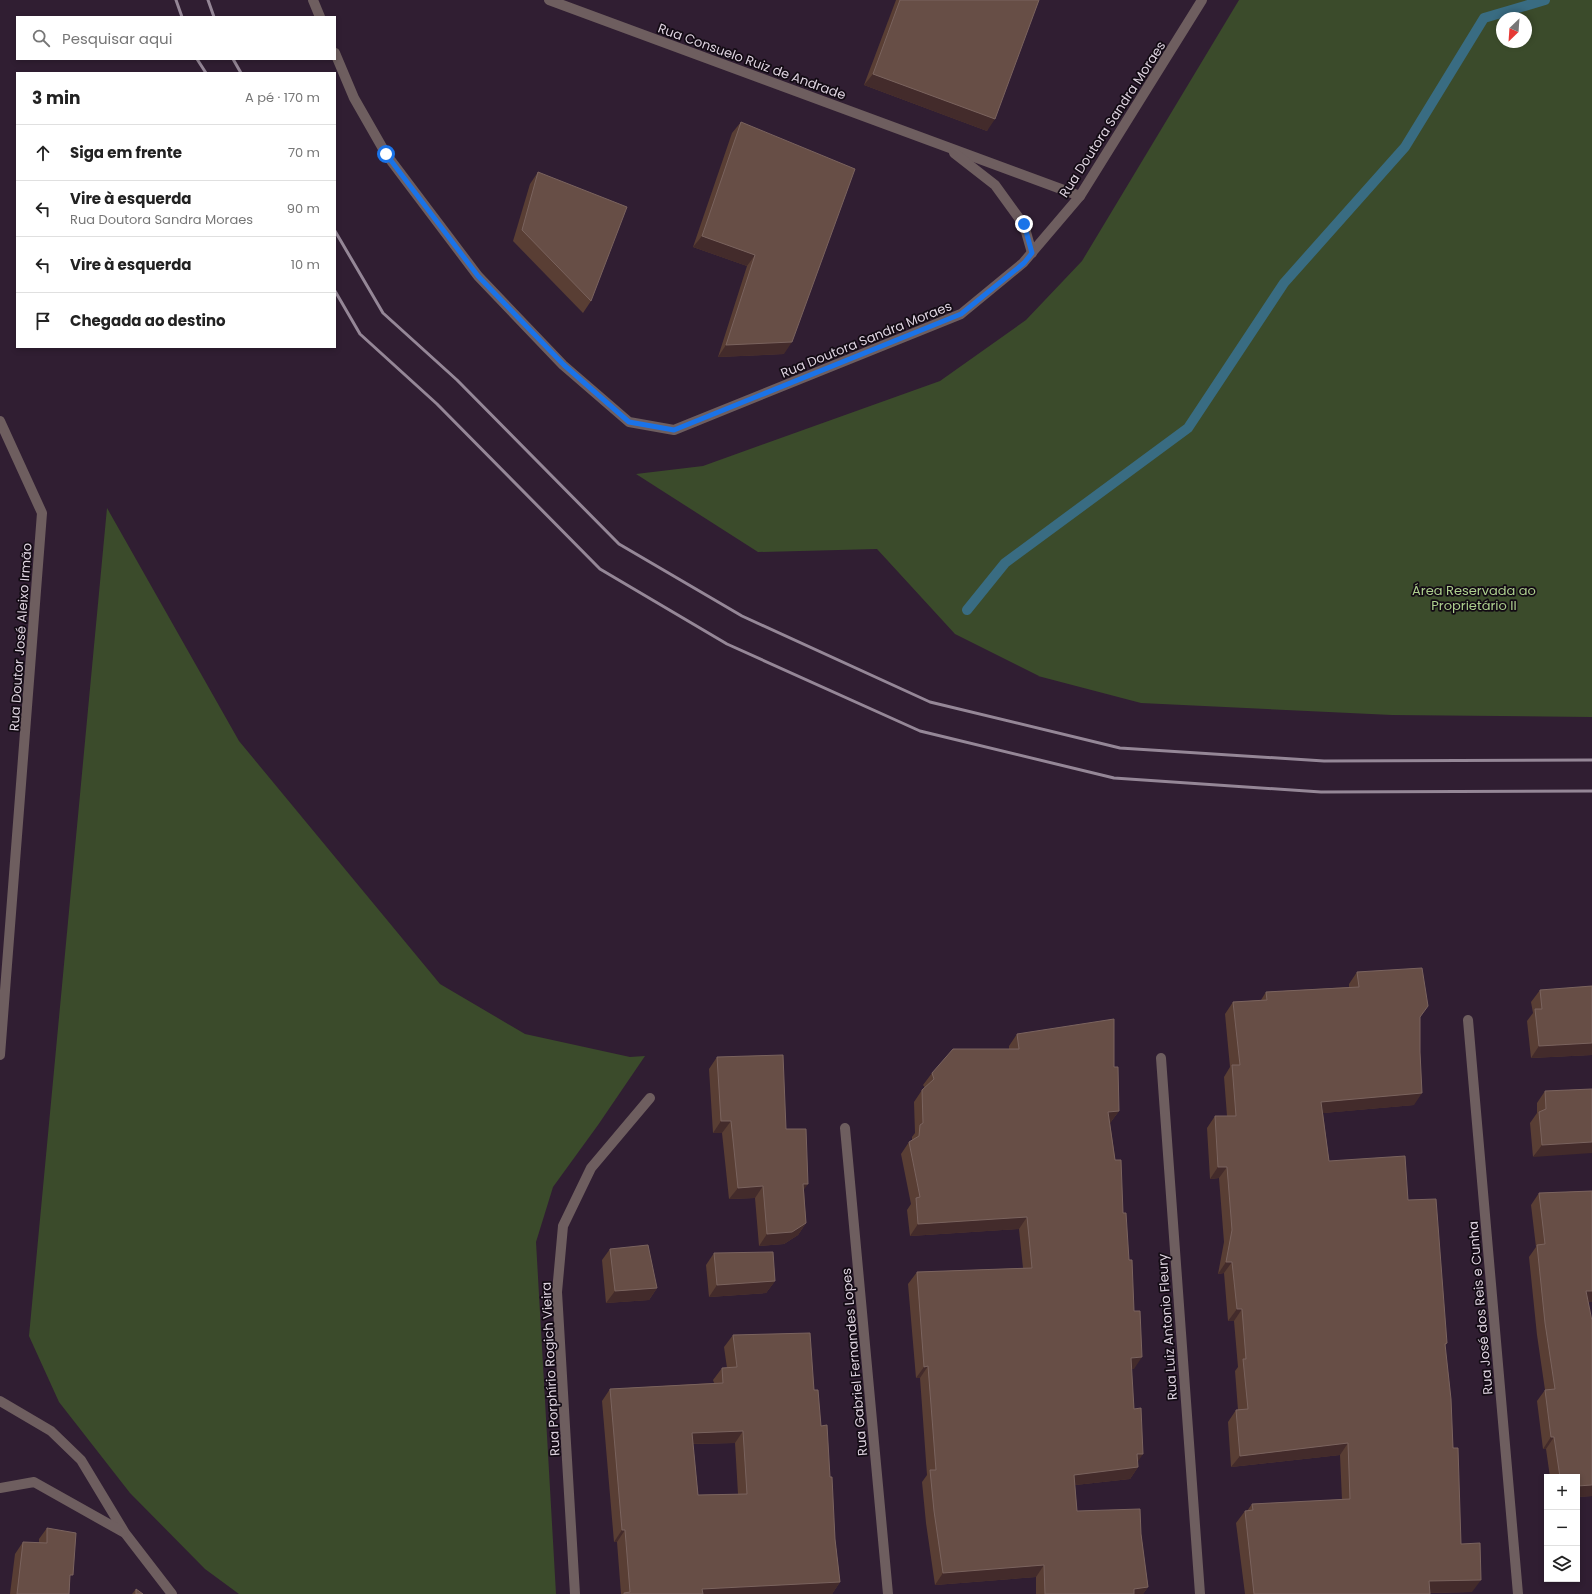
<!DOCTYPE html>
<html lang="pt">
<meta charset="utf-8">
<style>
body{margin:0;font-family:Poppins,sans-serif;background:#f2f2f2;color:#222}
.controls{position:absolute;right:12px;bottom:12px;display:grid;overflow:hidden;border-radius:0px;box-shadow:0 2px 6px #0003}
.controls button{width:36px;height:36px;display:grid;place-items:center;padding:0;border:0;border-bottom:1px solid #e0e0e0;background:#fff;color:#222;font:20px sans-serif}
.compass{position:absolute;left:1496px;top:12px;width:36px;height:36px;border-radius:50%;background:#fff;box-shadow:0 2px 6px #0003;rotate:205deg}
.stop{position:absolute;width:12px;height:12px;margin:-9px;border:3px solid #1a73e8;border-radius:50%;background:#fff}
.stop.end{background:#1a73e8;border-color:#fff;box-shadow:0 1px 4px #0008}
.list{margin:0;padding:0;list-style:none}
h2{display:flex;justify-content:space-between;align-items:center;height:52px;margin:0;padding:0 16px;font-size:17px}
h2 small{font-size:13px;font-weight:400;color:#767676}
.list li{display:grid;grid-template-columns:26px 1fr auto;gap:12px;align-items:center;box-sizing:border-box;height:56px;padding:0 16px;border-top:1px solid #e0e0e0}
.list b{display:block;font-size:15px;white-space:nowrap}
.list p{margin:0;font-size:13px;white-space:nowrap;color:#767676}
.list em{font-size:13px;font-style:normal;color:#767676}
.icon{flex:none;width:22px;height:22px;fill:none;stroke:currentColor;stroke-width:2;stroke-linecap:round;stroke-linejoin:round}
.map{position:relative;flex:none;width:1592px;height:1594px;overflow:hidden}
.search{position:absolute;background:#fff;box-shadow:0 2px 6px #0003;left:16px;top:16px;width:320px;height:44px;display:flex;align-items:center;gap:10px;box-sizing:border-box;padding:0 14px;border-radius:0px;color:#767676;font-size:15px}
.panel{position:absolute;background:#fff;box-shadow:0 2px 6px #0003;left:16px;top:72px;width:320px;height:276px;border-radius:0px}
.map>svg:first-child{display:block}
.green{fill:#3b4b2b;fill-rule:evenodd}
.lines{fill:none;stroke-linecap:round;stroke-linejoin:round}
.stream{stroke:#396c82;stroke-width:10}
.street{stroke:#6e5e5f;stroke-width:10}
.rail{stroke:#958797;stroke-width:3}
.wall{fill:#593e34;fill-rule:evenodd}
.shaded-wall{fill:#432b2b}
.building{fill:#674e46;stroke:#7a635e;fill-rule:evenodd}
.route{stroke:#1a73e8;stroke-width:5}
.labels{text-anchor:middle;stroke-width:3.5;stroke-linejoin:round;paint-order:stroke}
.street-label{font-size:13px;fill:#ded3e0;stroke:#130b14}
.park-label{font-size:13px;fill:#adcf8e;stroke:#130b14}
</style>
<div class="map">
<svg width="1592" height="1594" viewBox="0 0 1592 1594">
<rect width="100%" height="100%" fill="#301e32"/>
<!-- green -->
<g class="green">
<path d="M 1239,0 L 1592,0 L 1592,717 L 1392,715 L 1141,703 L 1038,676 L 1039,676 L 955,634 L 877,549 L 758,552 L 636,474 L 703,466 L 940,381 L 1026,320 L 1082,261 ZM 1502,18 L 1526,18 L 1526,42 L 1502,42 Z"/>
<path d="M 107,508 L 239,741 L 440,984 L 525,1034 L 630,1057 L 645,1056 L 598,1125 L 553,1187 L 536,1242 L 556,1594 L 239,1594 L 205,1569 L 130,1493 L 59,1402 L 29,1336 Z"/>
</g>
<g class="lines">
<!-- stream -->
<path class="stream" d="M 967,610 L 1005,563 L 1188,428 L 1284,283 L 1405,147 L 1484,18 L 1545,0"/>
<!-- street -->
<g class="street">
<path d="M 313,0 L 320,17"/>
<path d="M 549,0 L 1080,196"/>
<path d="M 335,53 L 354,98 L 386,154 L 478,276 L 563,365 L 629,422 L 674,430 L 961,314 L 1023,263 L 1080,196 L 1202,0"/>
<path d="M 954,153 L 995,185 L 1024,225 L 1032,253"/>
<path d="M 0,421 L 42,513 L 0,1055"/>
<path d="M 1468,1020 L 1518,1594"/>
<path d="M 1161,1058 L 1200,1594"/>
<path d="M 845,1128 L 888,1594"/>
<path d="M 0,1401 L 51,1431 L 81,1460 L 125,1533 L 172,1594"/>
<path d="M 0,1488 L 34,1482 L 123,1532"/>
<path d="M 575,1594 L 557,1292 L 563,1226 L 591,1168 L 650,1098"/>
</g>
<!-- rail -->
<g class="rail">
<path d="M 176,0 L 182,17"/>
<path d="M 208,0 L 214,17"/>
<path d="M 197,59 L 206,73"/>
<path d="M 233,59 L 241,73"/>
<path d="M 335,231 L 383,313 L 457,380 L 619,544 L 742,616 L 930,702 L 1120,748 L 1324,761 L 1592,760"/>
<path d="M 335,291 L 360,334 L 437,404 L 600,569 L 727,644 L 920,731 L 1114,778 L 1321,792 L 1592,791"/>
</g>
</g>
<!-- wall -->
<g class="wall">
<path d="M 896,0 L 1039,0 L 987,131 L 864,85 Z"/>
<path d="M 741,122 L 784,354 L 718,357 L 747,266 L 693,247 L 732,133 Z"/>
<path d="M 538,172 L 591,301 L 583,313 L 513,241 L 530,184 Z"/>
<path d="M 1357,972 L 1420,1017 L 1414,1105 L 1323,1113 L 1329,1161 L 1408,1200 L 1447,1343 L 1445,1346 L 1461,1544 L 1472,1592 L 1430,1593 L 1430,1594 L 1245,1594 L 1236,1523 L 1245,1511 L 1247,1511 L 1252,1504 L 1342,1500 L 1340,1455 L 1231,1467 L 1228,1422 L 1236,1410 L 1238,1410 L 1235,1371 L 1238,1367 L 1234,1321 L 1228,1321 L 1224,1273 L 1218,1274 L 1224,1242 L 1219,1178 L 1210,1179 L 1207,1128 L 1215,1116 L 1227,1116 L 1224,1077 L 1230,1067 L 1225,1014 L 1233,1002 L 1261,1000 L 1266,992 L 1349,987 L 1349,984 Z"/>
<path d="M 1592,986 L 1592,1055 L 1531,1058 L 1527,1021 L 1533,1013 L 1531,1002 L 1540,990 Z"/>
<path d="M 1017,1034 L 1114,1067 L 1119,1111 L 1110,1123 L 1123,1213 L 1134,1369 L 1131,1369 L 1138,1467 L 1130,1479 L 1075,1485 L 1077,1511 L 1141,1534 L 1148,1587 L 1143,1594 L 1036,1594 L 1036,1577 L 935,1585 L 926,1523 L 922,1482 L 927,1475 L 920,1378 L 916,1378 L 908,1284 L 917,1272 L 1023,1268 L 1019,1229 L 910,1236 L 907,1210 L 911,1204 L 901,1154 L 909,1142 L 912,1141 L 912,1137 L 915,1133 L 914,1102 L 922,1090 L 925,1088 L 923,1085 L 932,1073 L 1009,1049 L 1009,1046 Z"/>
<path d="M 717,1057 L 786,1129 L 804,1190 L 806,1223 L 798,1235 L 784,1244 L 759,1246 L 755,1198 L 729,1199 L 722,1133 L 713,1133 L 709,1069 Z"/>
<path d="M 1592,1089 L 1533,1157 L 1530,1123 L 1537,1113 L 1537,1103 L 1545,1091 Z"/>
<path d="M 1592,1191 L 1592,1302 L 1589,1302 L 1592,1496 L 1577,1497 L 1577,1477 L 1550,1477 L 1546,1449 L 1543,1449 L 1537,1401 L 1545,1390 L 1537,1335 L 1529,1257 L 1536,1247 L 1531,1205 L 1539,1193 Z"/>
<path d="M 610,1249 L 657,1288 L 649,1300 L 606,1303 L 602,1260 Z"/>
<path d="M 714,1253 L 775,1281 L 766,1293 L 709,1297 L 706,1265 Z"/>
<path d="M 733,1335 L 814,1390 L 830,1477 L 835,1539 L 840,1582 L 832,1594 L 621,1594 L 617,1542 L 614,1542 L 602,1401 L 610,1389 L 714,1383 L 713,1380 L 722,1368 L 727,1368 L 724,1347 ZM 735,1443 L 738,1494 L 698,1495 L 693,1444 Z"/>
<path d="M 47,1528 L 70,1580 L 69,1594 L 10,1594 L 15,1554 L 23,1542 L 39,1543 L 39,1539 Z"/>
<path d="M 136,1589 L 143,1594 L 132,1594 Z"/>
</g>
<!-- shaded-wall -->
<g class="shaded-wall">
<path d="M 873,74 L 995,119 L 987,131 L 864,85 Z"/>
<path d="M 702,236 L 755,255 L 747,266 L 693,247 Z"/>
<path d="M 792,342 L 784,354 L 718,357 L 726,345 Z"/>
<path d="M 1592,1043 L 1592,1055 L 1531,1058 L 1539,1046 Z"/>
<path d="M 1422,1093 L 1414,1105 L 1313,1114 L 1321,1102 Z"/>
<path d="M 1119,1111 L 1110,1123 L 1100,1124 L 1108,1112 Z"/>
<path d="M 721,1121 L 731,1121 L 722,1133 L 713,1133 Z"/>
<path d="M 1592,1142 L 1592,1153 L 1533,1157 L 1542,1145 Z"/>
<path d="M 1218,1167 L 1227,1167 L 1219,1178 L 1210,1179 Z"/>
<path d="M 803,1184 L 808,1184 L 800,1195 Z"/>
<path d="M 763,1186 L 755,1198 L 729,1199 L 738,1188 Z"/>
<path d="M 1027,1217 L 1019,1229 L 910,1236 L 918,1224 Z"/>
<path d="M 806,1223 L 798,1235 L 784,1244 L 759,1246 L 767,1234 Z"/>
<path d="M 1226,1262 L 1232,1262 L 1224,1273 L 1218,1274 Z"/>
<path d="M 775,1281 L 766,1293 L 709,1297 L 717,1285 Z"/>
<path d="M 657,1288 L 649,1300 L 606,1303 L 615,1291 Z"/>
<path d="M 1586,1291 L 1592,1291 L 1592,1302 L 1578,1303 Z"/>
<path d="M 1237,1309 L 1242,1309 L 1234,1321 L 1228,1321 Z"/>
<path d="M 1142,1357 L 1134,1369 L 1123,1370 L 1131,1358 Z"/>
<path d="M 928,1366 L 920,1378 L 916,1378 L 924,1367 Z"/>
<path d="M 743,1431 L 735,1443 L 683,1444 L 692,1433 Z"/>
<path d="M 1551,1437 L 1554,1437 L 1546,1449 L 1543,1449 Z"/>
<path d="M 1348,1443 L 1340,1455 L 1231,1467 L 1240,1456 Z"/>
<path d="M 1137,1454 L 1143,1454 L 1135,1466 Z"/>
<path d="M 1138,1467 L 1130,1479 L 1066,1486 L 1074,1475 Z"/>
<path d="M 1592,1485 L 1592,1496 L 1577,1497 L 1577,1486 Z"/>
<path d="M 622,1530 L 625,1530 L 617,1542 L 614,1542 Z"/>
<path d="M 1044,1565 L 1036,1577 L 935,1585 L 943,1573 Z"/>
<path d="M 1481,1580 L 1472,1592 L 1421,1593 L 1429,1581 Z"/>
<path d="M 840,1582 L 832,1594 L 698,1594 L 702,1589 Z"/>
<path d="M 1148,1587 L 1143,1594 L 1130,1594 L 1134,1589 Z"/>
</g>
<!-- building -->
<g class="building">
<path d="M 900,0 L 1039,0 L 995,119 L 873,74 Z"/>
<path d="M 741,122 L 855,169 L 792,342 L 726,345 L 755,255 L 702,236 Z"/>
<path d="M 538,172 L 627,207 L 591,301 L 522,230 Z"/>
<path d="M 1422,968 L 1428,1006 L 1420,1017 L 1420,1052 L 1422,1093 L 1321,1102 L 1329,1161 L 1405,1156 L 1408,1200 L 1436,1199 L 1447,1343 L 1445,1344 L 1451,1399 L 1453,1448 L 1458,1448 L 1461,1544 L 1480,1543 L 1481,1580 L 1429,1581 L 1430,1594 L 1254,1594 L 1245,1511 L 1253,1510 L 1252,1504 L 1350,1499 L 1348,1443 L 1240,1456 L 1236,1410 L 1248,1409 L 1243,1359 L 1246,1359 L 1242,1309 L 1237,1309 L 1232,1262 L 1226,1262 L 1232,1230 L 1227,1167 L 1218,1167 L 1215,1116 L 1236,1116 L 1232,1065 L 1240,1065 L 1233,1002 L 1267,1000 L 1266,992 L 1359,987 L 1357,972 Z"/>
<path d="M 1592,986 L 1592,1043 L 1539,1046 L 1535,1009 L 1542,1009 L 1540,990 Z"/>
<path d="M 1114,1019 L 1114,1067 L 1118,1067 L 1119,1111 L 1108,1112 L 1115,1160 L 1121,1160 L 1123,1213 L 1126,1213 L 1129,1260 L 1132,1260 L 1134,1311 L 1140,1311 L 1142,1357 L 1131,1358 L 1134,1409 L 1141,1408 L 1143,1454 L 1137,1454 L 1138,1467 L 1074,1475 L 1077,1511 L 1140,1509 L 1141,1534 L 1148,1587 L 1134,1589 L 1134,1594 L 1045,1594 L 1044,1565 L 943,1573 L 934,1511 L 930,1470 L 936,1470 L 928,1366 L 924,1367 L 917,1272 L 1032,1268 L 1027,1217 L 918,1224 L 916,1198 L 920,1197 L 909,1142 L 919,1136 L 920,1125 L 923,1123 L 922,1090 L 934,1079 L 932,1073 L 953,1049 L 1019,1049 L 1017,1034 Z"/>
<path d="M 783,1055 L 786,1129 L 806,1129 L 808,1184 L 803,1184 L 806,1223 L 792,1232 L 767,1234 L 763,1186 L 738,1188 L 731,1121 L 721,1121 L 717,1057 Z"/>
<path d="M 1592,1089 L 1592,1142 L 1542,1145 L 1539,1112 L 1546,1109 L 1545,1091 Z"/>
<path d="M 1592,1191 L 1592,1291 L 1586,1291 L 1592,1321 L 1592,1485 L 1577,1486 L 1577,1477 L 1560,1477 L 1554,1437 L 1551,1437 L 1545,1390 L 1555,1389 L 1545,1323 L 1537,1245 L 1545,1244 L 1539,1193 Z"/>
<path d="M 648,1245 L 657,1288 L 615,1291 L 610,1249 Z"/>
<path d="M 773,1252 L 775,1281 L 717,1285 L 714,1253 Z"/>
<path d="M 810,1333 L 814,1390 L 818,1390 L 821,1426 L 827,1425 L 830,1477 L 832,1477 L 835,1539 L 840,1582 L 702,1589 L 703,1594 L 624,1594 L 624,1593 L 630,1592 L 625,1530 L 622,1530 L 610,1389 L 723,1383 L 722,1368 L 737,1367 L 733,1335 ZM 743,1431 L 747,1494 L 698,1495 L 692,1433 Z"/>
<path d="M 47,1528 L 76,1533 L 73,1575 L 70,1575 L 69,1594 L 17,1594 L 23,1542 L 47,1543 Z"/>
<path d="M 136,1589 L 143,1594 L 136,1594 Z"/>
</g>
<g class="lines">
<!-- route -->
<path class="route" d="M 386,154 L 478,276 L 564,365 L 629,422 L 674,430 L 961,314 L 1024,263 L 1032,253 L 1024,224"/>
</g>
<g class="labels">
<!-- street labels -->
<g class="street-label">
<text transform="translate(752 61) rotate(20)" y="5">Rua Consuelo Ruiz de Andrade</text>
<text transform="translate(1112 119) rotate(-57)" y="5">Rua Doutora Sandra Moraes</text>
<text transform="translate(866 339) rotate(-22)" y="5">Rua Doutora Sandra Moraes</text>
<text transform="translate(20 637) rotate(-86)" y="5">Rua Doutor José Aleixo Irmão</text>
<text transform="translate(1480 1308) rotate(-95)" y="5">Rua José dos Reis e Cunha</text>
<text transform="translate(1167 1327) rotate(-94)" y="5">Rua Luiz Antonio Fleury</text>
<text transform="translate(854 1362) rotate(-95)" y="5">Rua Gabriel Fernandes Lopes</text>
<text transform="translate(550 1369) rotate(-93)" y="5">Rua Porphírio Rogich Vieira</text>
</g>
<!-- park labels -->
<g class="park-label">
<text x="1474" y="595">Área Reservada ao<tspan x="1474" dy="15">Proprietário II</tspan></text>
</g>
</g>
</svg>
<div class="controls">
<button>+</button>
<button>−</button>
<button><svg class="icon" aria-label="layers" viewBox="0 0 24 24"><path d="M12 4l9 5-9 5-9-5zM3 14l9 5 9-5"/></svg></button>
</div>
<svg class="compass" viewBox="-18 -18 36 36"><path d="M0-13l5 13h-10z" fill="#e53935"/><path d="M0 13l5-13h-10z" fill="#767676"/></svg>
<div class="stop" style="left:386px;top:154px"></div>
<div class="stop end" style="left:1024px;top:224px"></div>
<div class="search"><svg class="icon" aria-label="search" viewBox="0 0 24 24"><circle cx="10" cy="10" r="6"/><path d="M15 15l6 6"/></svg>Pesquisar aqui</div>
<section class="panel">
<h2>3 min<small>A pé · 170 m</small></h2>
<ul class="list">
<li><svg class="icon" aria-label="ahead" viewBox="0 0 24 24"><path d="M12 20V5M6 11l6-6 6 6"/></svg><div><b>Siga em frente</b></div><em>70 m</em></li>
<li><svg class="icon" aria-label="left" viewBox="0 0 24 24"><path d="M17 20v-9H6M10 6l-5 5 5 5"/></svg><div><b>Vire à esquerda</b><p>Rua Doutora Sandra Moraes</p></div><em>90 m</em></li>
<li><svg class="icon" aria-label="left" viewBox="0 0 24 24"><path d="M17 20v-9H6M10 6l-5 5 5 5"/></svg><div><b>Vire à esquerda</b></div><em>10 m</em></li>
<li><svg class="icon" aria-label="arrive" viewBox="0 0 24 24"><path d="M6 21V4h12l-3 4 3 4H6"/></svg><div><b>Chegada ao destino</b></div></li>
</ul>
</section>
</div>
